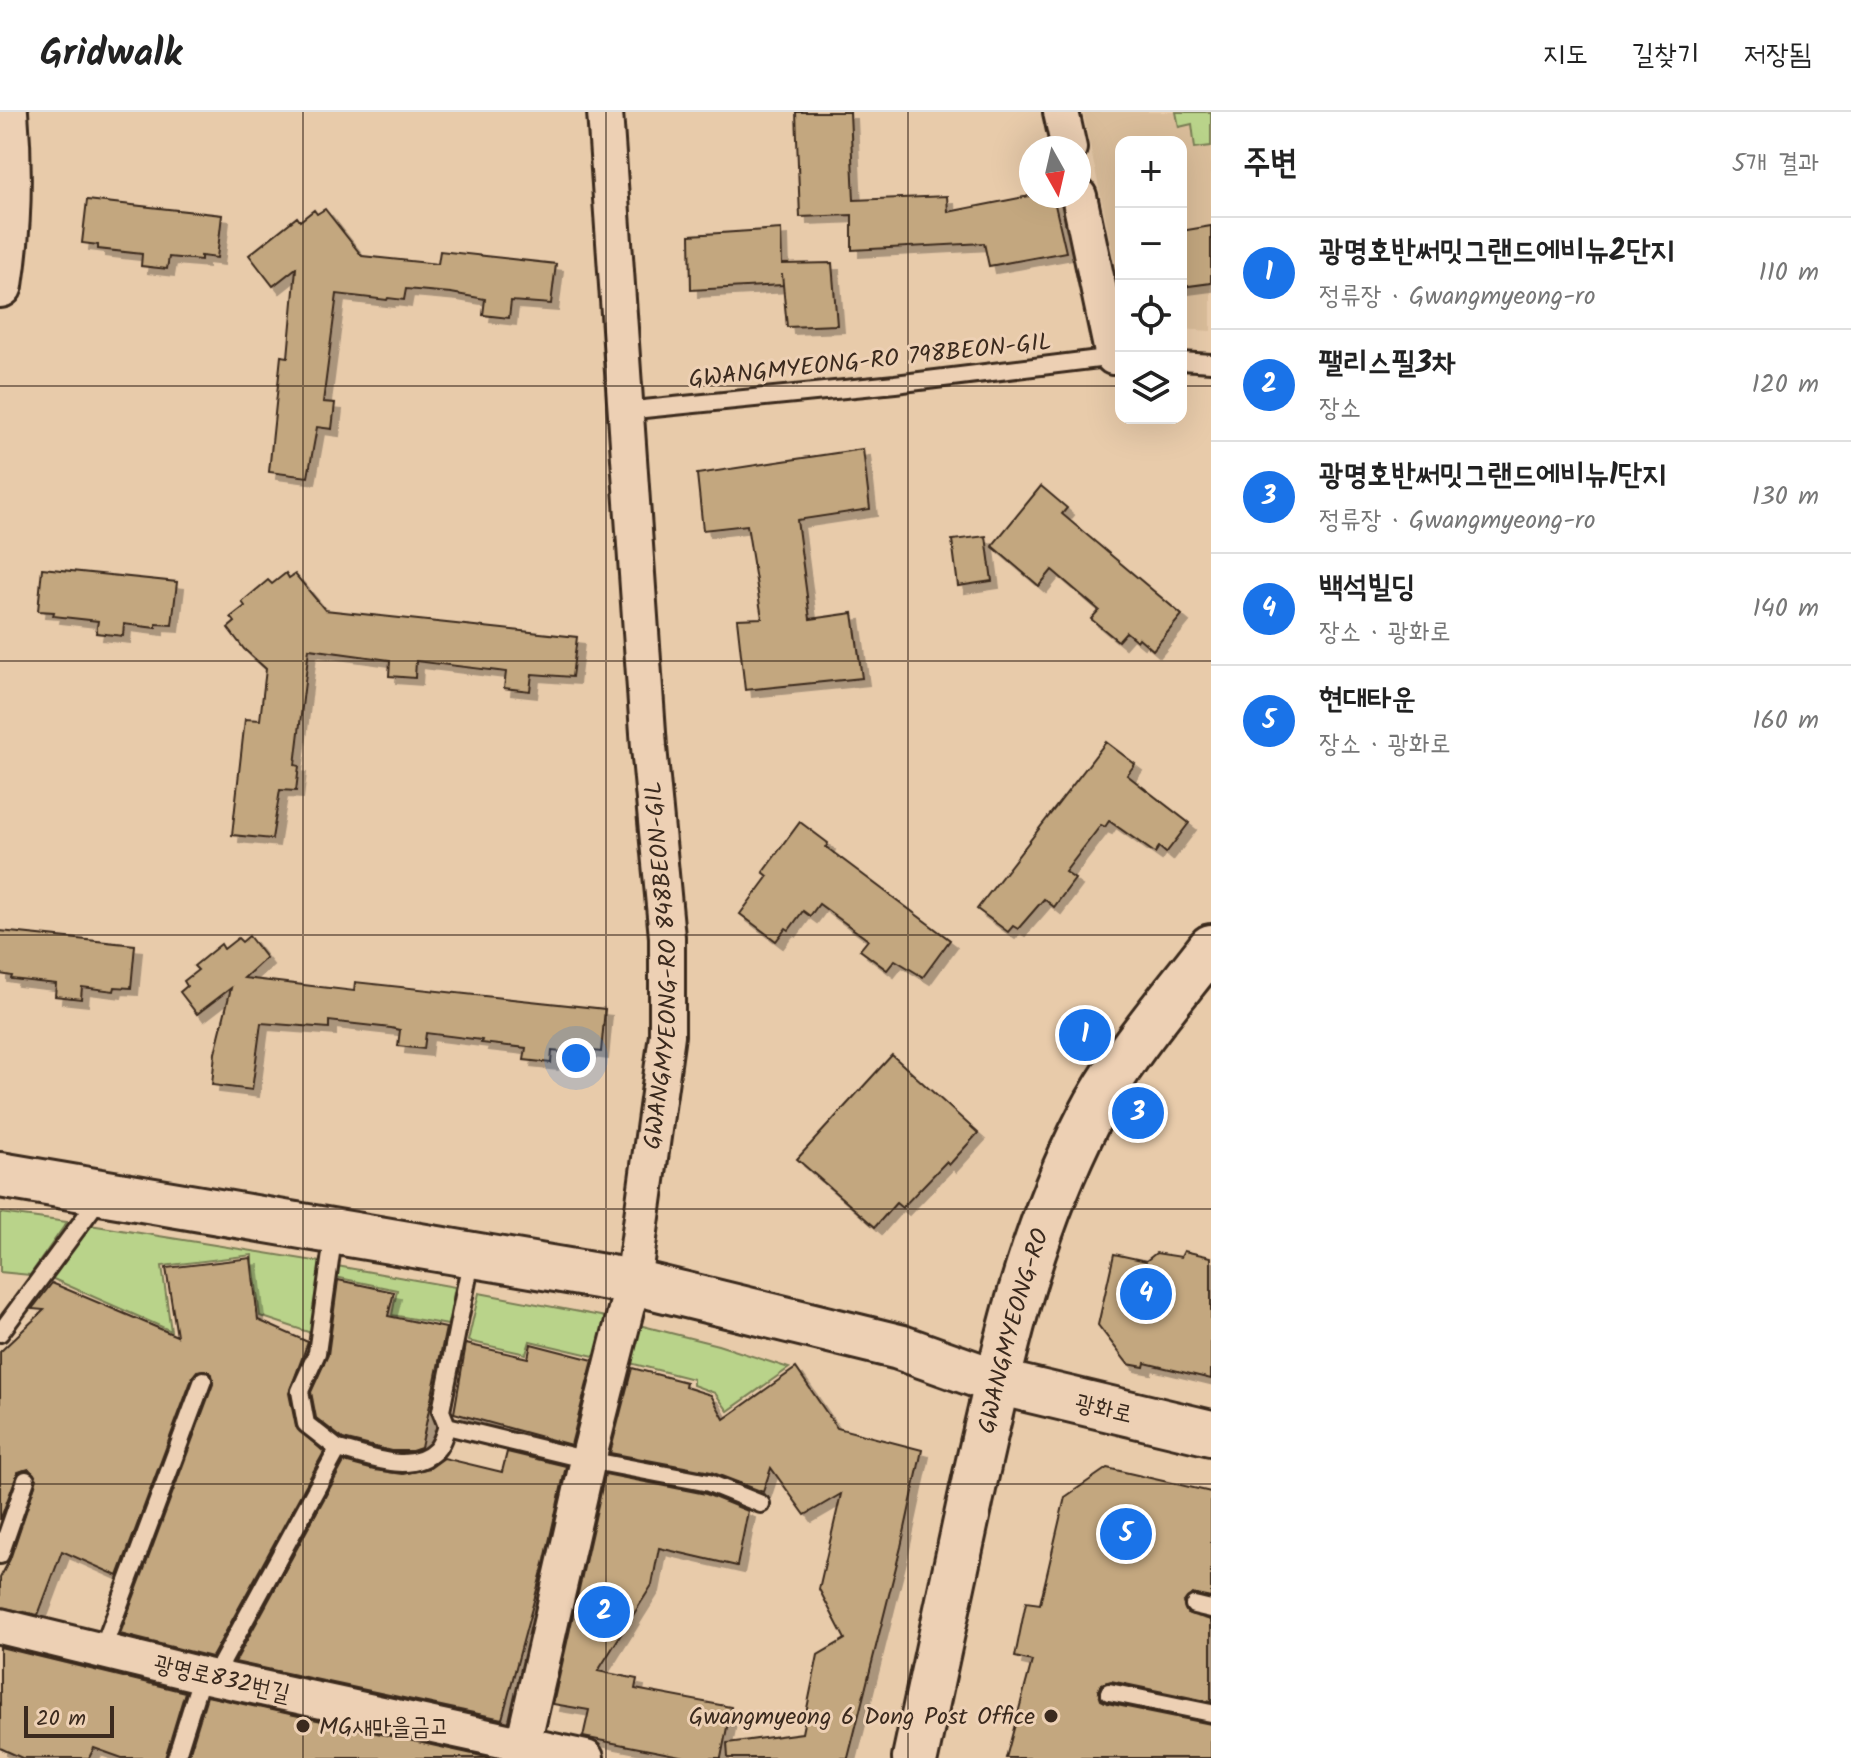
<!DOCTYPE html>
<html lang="ko">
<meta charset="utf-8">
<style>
body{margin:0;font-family:Kalam,"Poor Story",sans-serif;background:#f6f6f6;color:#222}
.controls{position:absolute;right:24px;top:24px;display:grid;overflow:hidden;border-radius:16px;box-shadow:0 8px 32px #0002}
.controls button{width:72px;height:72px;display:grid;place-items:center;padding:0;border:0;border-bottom:2px solid #e0e0e0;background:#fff;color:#222;font:40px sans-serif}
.compass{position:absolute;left:1019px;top:24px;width:72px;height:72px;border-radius:50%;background:#fff;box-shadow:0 8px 32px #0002;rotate:172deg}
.scale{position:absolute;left:24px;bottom:20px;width:90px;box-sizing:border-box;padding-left:8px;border:4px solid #3b2a1e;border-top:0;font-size:22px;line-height:28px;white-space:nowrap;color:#3b2a1e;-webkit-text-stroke:6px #edd0b4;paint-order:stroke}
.you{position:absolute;left:576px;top:946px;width:28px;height:28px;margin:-20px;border:6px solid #fff;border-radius:50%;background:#1a73e8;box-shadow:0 0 0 12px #1a73e833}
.badge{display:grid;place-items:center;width:52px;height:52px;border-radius:50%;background:#1a73e8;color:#fff;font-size:26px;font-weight:700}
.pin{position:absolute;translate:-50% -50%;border:4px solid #fff;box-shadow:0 2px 8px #0006}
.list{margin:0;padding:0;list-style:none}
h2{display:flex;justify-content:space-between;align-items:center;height:104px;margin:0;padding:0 32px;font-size:34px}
h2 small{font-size:26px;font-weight:400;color:#767676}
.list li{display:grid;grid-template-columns:52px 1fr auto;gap:24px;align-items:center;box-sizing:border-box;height:112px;padding:0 32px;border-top:2px solid #e0e0e0}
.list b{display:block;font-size:30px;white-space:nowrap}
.list p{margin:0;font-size:26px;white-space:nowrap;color:#767676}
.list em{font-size:26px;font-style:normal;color:#767676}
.icon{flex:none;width:44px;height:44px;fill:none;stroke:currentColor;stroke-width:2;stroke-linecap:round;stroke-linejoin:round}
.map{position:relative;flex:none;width:1211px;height:1646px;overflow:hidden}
header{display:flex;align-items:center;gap:48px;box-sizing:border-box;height:112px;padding:0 40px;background:#fff;border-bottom:2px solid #e0e0e0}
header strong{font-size:38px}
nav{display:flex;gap:44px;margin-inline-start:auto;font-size:28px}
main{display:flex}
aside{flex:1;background:#fff}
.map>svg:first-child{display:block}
.built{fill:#dabd9a}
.green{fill:#b9d38a;stroke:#7a7e54;stroke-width:2}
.building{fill:#c3a77f;stroke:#3b2a1e;stroke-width:2;filter:url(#shadow)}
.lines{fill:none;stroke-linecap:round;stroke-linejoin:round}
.lane-casing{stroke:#3b2a1e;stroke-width:22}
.street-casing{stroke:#3b2a1e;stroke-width:40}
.secondary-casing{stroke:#3b2a1e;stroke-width:50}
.lane{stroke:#edd0b4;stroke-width:16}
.street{stroke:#edd0b4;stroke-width:34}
.secondary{stroke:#edd0b4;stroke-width:44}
.grid{fill:none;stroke:#3b2a1e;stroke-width:2;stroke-opacity:0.55}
.poi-dot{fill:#3b2a1e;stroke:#edd0b4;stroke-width:3}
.labels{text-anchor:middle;stroke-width:6;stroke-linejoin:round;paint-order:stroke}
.street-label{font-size:24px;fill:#3b2a1e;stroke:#edd0b4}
.poi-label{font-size:24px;fill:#3b2a1e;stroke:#edd0b4;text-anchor:end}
</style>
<header>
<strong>Gridwalk</strong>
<nav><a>지도</a><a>길찾기</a><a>저장됨</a></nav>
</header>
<main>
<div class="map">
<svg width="1211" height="1646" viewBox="0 0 1211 1646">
<defs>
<filter id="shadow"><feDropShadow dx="7" dy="7" stdDeviation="0" flood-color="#0004"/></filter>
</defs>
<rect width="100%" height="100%" fill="#e8cbaa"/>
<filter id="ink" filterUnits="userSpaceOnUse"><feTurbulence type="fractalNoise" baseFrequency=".0125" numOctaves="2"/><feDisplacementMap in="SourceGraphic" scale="16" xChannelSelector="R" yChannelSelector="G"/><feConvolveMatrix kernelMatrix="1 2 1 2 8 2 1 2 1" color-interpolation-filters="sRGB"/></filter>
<g filter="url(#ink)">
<!-- built -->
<path class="built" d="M 1083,0 L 1211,0 L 1211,219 L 1181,217 L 1181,30 L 1121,30 L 1121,180 Z"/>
<!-- green -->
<g class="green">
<path d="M 1176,0 L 1211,0 L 1211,34 L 1195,36 L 1192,12 L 1179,15 Z"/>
<path d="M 0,1101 L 67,1110 L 30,1163 L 0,1160 Z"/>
<path d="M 90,1113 L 321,1150 L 311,1221 L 260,1204 L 252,1143 L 162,1154 L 171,1219 L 51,1166 Z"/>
<path d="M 337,1154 L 455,1175 L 448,1213 L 392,1203 L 397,1178 L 335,1165 Z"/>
<path d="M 479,1181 L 606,1205 L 598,1245 L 530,1229 L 526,1242 L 468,1229 Z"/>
<path d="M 639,1213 L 718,1233 L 789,1256 L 728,1299 L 715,1281 L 693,1273 L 693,1267 L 630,1251 Z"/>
</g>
<!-- building -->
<g class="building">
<path d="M 796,0 L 850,0 L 854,88 L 947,84 L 948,100 L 1029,84 L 1053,84 L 1066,140 L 989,154 L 984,131 L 852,138 L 852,103 L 800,105 Z"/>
<path d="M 87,88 L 222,103 L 217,146 L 201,144 L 201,148 L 169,145 L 167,157 L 141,154 L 142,142 L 98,137 L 98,133 L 82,131 Z"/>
<path d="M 325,97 L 362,144 L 438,152 L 440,139 L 556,152 L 551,192 L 511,189 L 509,206 L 483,203 L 485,187 L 451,181 L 406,177 L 404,188 L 388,186 L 387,188 L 337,182 L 323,290 L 335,291 L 332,317 L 317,315 L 308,365 L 269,360 L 281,244 L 288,245 L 296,156 L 273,174 L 249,143 L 297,105 L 300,109 L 314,98 L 317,102 Z"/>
<path d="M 1211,114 L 1211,171 L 1181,175 L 1181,119 Z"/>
<path d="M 781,117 L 782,152 L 832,151 L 837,213 L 787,215 L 782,162 L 783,173 L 691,178 L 690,123 Z"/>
<path d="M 863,337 L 870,397 L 797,408 L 810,507 L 853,501 L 862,566 L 745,578 L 737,507 L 762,506 L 747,413 L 703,418 L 697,362 Z"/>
<path d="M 1041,374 L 1067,396 L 1062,402 L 1182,503 L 1153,538 L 1139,526 L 1137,529 L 1126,520 L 1118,529 L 1091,507 L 1099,498 L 1052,458 L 1039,474 L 992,434 Z"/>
<path d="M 986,424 L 992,469 L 958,474 L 952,428 Z"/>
<path d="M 42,456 L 177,470 L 172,513 L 156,512 L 156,516 L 124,512 L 123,524 L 96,521 L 98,509 L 53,504 L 54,500 L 38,499 Z"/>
<path d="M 286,461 L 289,466 L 295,462 L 325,498 L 577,525 L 572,565 L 532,562 L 530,579 L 504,576 L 506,560 L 498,559 L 416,549 L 415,566 L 389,564 L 390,548 L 309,537 L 295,653 L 299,654 L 296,679 L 280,678 L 272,727 L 232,723 L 245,607 L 260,608 L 266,557 L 244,537 L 228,516 L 235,510 L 231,505 L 245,494 L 242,490 L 268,468 L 272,472 Z"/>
<path d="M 1106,630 L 1135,652 L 1127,663 L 1189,711 L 1166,741 L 1159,735 L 1155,741 L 1109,709 L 1105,715 L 1101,713 L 1065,760 L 1075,767 L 1054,795 L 1044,787 L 1018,817 L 1013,814 L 1008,820 L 977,797 Z"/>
<path d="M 800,710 L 828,731 L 826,735 L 950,828 L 923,865 L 895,848 L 887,858 L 860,838 L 868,828 L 819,792 L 810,804 L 803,799 L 789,818 L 786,816 L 776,829 L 740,802 L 768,764 L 763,760 Z"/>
<path d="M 0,819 L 135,833 L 131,876 L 115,875 L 114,879 L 82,875 L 81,887 L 55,884 L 56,872 L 11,867 L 12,864 L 0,862 Z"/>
<path d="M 249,824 L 266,846 L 244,866 L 354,879 L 355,870 L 605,897 L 601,940 L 585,938 L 584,942 L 552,939 L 551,951 L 524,948 L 526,936 L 481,931 L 482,928 L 426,921 L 424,937 L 398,934 L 400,918 L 391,916 L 329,909 L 329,916 L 261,911 L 252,978 L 212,973 L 215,941 L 231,876 L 197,902 L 180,880 L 187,874 L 184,869 L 198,858 L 194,854 L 221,832 L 224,837 L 238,826 L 242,830 Z"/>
<path d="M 892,943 L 978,1021 L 949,1053 L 946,1050 L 902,1096 L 896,1091 L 875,1115 L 797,1047 Z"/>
<path d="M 1184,1139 L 1211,1145 L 1211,1267 L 1145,1251 L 1144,1255 L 1128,1252 L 1098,1213 L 1114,1142 L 1146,1149 L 1156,1141 L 1181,1145 Z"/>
<path d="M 251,1146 L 258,1208 L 308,1230 L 289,1281 L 296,1315 L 324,1340 L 212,1545 L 120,1522 L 213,1272 L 212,1262 L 206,1258 L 197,1259 L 193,1264 L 118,1464 L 62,1439 L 38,1503 L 0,1495 L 0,1466 L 10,1447 L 37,1367 L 29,1357 L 18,1360 L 0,1408 L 0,1240 L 44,1198 L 32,1197 L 52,1171 L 177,1224 L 166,1156 Z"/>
<path d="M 338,1168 L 394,1180 L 388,1204 L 446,1216 L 421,1336 L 412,1339 L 391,1339 L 343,1327 L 316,1306 L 311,1280 L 328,1243 Z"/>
<path d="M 466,1232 L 528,1246 L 531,1232 L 593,1248 L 571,1333 L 454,1301 Z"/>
<path d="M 632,1256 L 686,1270 L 685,1275 L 711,1283 L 724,1307 L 796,1256 L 837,1316 L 922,1338 L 901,1435 L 848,1646 L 728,1646 L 727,1631 L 802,1621 L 818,1543 L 845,1527 L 819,1477 L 841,1382 L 805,1403 L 771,1356 L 763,1380 L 711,1360 L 610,1341 Z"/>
<path d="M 507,1340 L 566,1354 L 545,1448 L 502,1607 L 235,1550 L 344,1350 L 374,1358 L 403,1362 L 430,1356 L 444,1346 L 502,1360 Z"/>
<path d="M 1107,1356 L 1211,1380 L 1211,1486 L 1192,1482 L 1183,1491 L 1187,1501 L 1211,1508 L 1211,1590 L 1111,1569 L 1101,1572 L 1098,1579 L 1101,1588 L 1107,1591 L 1211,1612 L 1211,1646 L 1006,1646 L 1032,1549 L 1015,1545 L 1026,1490 L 1040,1492 L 1065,1385 Z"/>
<path d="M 605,1362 L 706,1382 L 748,1399 L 737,1454 L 659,1436 L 652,1473 L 598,1559 L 637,1567 L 635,1577 L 731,1595 L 721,1646 L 690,1646 L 583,1625 L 589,1598 L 553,1592 Z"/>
<path d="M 0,1535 L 185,1580 L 165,1646 L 122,1646 L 94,1636 L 89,1646 L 22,1646 L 0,1636 Z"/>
<path d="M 207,1584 L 491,1646 L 188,1646 Z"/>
</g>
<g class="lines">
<defs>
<g id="lane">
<path d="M 1181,249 L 1211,251"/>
<path d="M 624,299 L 895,272 L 1115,245"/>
<path d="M 334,1120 L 317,1241 L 300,1279 L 306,1312 L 338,1337"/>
<path d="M 0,1221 L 101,1084"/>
<path d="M 447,1314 L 441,1299 L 472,1144"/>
<path d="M 0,1443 L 26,1368"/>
<path d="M 1194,1493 L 1211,1497"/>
<path d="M 102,1539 L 203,1268"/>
<path d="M 214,1565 L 338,1337 C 369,1344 411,1364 436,1338 C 442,1332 444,1322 447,1314 L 588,1348 L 709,1371 L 761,1392"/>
<path d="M 1109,1580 L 1211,1601"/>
<path d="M 176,1646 L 202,1563"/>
</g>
<g id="street">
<path d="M 1061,0 L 1069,36"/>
<path d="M 1079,84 L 1113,245"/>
<path d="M 0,1514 L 202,1563 L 586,1646"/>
<path id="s1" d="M 520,1646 L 588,1348 L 633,1170 L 667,923 L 667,825 L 649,635 L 605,0"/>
</g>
<g id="secondary">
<path d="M 0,173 C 9,114 10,59 5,0"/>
<path d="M 0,1063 L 633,1170 L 899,1235 L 997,1270 L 1211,1321"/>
<path id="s2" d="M 915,1646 C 935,1553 955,1460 975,1367 C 1003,1242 1029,1123 1088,1008 C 1120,945 1168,891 1211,835"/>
</g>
</defs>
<!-- lane casing -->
<use href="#lane" class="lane-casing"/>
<!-- street casing -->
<use href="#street" class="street-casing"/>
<!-- secondary casing -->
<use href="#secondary" class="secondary-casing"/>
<!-- lane -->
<use href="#lane" class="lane"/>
<!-- street -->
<use href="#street" class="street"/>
<!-- secondary -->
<use href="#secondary" class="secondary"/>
</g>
</g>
<!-- grid -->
<path class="grid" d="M 303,0 L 303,1646M 606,0 L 606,1646M 908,0 L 908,1646M 0,274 L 1121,274M 1181,274 L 1211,274M 0,549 L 1211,549M 0,823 L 1211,823M 0,1097 L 1211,1097M 0,1372 L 1211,1372"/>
<!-- markers -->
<g class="poi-dot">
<circle cx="1051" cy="1604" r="8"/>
<circle cx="303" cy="1614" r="8"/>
</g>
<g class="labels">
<!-- street labels -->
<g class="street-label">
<text transform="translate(870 248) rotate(-6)" y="8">GWANGMYEONG-RO 798BEON-GIL</text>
<text dy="8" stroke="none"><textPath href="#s1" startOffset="808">GWANGMYEONG-RO 848BEON-GIL</textPath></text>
<text dy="8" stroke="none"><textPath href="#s2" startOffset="438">GWANGMYEONG-RO</textPath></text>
<text transform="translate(1104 1296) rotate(13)" y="8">광화로</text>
<text transform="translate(222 1566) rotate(13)" y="8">광명로832번길</text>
</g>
<!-- poi labels -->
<g class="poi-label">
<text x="1035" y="1612">Gwangmyeong 6 Dong Post Office</text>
<text x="319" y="1622" text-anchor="start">MG새마을금고</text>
</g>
</g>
</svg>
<div class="controls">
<button>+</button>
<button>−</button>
<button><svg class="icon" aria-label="locate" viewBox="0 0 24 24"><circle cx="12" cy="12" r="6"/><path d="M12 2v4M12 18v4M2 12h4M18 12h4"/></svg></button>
<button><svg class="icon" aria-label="layers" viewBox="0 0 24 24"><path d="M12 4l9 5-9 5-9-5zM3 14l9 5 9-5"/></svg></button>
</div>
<svg class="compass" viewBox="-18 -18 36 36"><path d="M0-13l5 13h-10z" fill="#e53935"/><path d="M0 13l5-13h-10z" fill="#767676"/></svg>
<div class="scale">20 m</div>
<div class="you"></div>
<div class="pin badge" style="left:1085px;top:923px">1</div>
<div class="pin badge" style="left:604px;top:1500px">2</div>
<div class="pin badge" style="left:1138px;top:1001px">3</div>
<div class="pin badge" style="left:1146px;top:1182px">4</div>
<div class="pin badge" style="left:1126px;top:1422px">5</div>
</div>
<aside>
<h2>주변<small>5개 결과</small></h2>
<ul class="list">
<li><span class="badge">1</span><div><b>광명호반써밋그랜드에비뉴2단지</b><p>정류장 · Gwangmyeong-ro</p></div><em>110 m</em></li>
<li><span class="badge">2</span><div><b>팰리스필3차</b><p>장소</p></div><em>120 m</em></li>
<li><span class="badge">3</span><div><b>광명호반써밋그랜드에비뉴1단지</b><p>정류장 · Gwangmyeong-ro</p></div><em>130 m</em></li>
<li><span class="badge">4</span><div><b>백석빌딩</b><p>장소 · 광화로</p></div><em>140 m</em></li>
<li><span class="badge">5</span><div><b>현대타운</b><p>장소 · 광화로</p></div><em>160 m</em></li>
</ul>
</aside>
</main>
